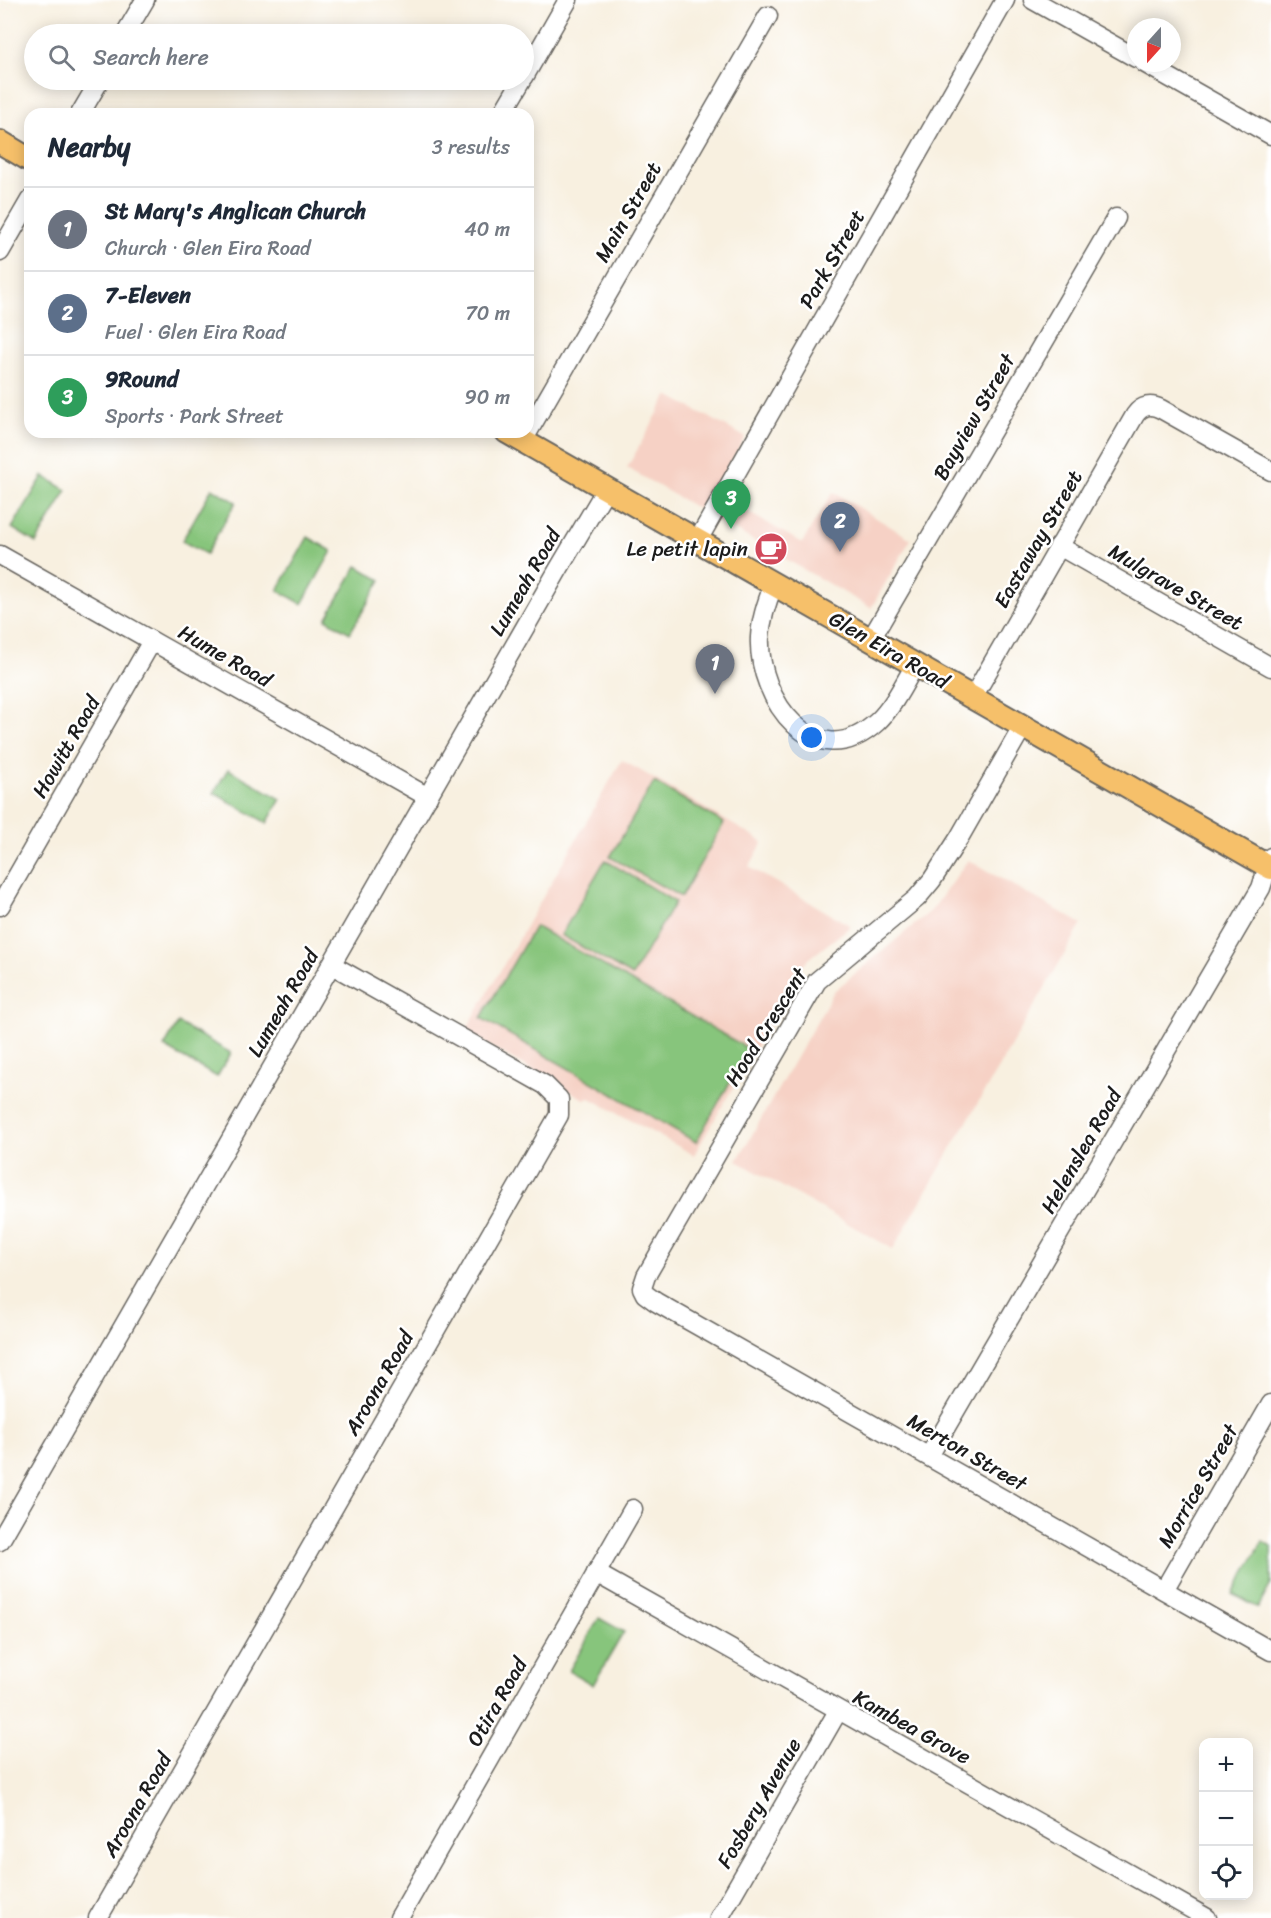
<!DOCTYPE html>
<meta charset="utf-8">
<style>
body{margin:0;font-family:Sriracha,sans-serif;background:#f2f2f3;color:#1f2937}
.controls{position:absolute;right:18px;bottom:18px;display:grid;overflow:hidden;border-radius:12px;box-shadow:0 3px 15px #0003}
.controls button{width:54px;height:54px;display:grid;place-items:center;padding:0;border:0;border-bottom:2px solid #e0e1e3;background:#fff;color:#1f2937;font:30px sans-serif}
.compass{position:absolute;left:1127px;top:18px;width:54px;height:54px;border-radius:50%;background:#fff;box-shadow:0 3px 15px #0003;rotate:201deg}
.you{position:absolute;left:812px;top:738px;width:21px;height:21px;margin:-15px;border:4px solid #fff;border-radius:50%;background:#1a73e8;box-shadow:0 0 0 9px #1a73e833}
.badge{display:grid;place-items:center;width:39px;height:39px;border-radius:50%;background:#d1495b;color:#fff;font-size:20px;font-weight:700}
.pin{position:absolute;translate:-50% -50px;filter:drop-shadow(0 2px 3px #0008)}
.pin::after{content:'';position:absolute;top:32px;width:21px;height:18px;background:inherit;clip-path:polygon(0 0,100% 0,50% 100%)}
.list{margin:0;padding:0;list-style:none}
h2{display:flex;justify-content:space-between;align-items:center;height:78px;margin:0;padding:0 24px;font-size:26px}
h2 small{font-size:20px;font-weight:400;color:#747a83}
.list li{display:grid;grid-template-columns:39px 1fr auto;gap:18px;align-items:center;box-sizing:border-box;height:84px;padding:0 24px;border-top:2px solid #e0e1e3}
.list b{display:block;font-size:22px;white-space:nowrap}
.list p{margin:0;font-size:20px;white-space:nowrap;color:#747a83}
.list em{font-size:20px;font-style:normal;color:#747a83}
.icon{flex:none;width:33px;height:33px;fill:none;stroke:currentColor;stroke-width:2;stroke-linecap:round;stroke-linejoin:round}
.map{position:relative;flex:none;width:1271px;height:1918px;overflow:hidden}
.search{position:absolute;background:#fff;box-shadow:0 3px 15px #0003;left:24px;top:24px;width:510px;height:66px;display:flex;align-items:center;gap:15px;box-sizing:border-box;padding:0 21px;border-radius:33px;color:#747a83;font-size:22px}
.panel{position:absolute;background:#fff;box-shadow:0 3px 15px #0003;left:24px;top:108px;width:510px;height:330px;border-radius:18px}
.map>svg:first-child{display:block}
.built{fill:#f6d1c5}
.green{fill:#87c57c;stroke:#52704c;stroke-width:1.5}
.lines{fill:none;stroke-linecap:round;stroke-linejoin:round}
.minor-casing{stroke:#696661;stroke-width:21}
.major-casing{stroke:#696661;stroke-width:26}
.minor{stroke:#fff;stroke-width:18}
.major{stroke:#f6c06b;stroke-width:22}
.labels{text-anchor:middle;stroke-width:5;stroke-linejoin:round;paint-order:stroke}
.street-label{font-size:21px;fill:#1c1c1c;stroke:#fff}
.poi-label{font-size:21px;fill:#1c1c1c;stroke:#fff;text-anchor:end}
</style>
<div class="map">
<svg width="1271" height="1918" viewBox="0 0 1271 1918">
<rect width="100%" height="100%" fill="#fff"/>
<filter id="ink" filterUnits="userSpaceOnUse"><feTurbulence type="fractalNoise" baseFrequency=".0167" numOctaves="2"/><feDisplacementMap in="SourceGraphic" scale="12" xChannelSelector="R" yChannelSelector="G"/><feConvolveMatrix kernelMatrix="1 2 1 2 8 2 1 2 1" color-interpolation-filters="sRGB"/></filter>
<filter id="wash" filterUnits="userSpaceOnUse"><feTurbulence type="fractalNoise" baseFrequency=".008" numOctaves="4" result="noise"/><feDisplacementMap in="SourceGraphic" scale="24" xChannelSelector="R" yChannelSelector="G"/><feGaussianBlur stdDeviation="1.35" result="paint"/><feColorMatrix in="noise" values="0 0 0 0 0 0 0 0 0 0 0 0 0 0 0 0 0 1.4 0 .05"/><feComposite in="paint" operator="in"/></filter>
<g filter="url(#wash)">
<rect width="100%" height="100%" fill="#f8f0e0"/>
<!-- built -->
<g class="built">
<path d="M 668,395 L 745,437 L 714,493 L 802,543 L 833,492 L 911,539 L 871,608 L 627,468 Z"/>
<path d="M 622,760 L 763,842 L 749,867 L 851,926 L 805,962 L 694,1155 L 590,1098 L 584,1099 L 465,1032 Z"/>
<path d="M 968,860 L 1082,924 L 893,1249 L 737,1161 L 834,991 L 932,910 Z"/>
</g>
<!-- green -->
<g class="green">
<path d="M 43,476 L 67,490 L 36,543 L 12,528 Z"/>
<path d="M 212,488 L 236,502 L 206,554 L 182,541 Z"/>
<path d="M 308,537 L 332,551 L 302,604 L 278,590 Z"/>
<path d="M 357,566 L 381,580 L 350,633 L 326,619 Z"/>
<path d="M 228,769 L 281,799 L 267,823 L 214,793 Z"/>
<path d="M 654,782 L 724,823 L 681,897 L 610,857 Z"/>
<path d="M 605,860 L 675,902 L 632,976 L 561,935 Z"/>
<path d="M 535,926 L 749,1049 L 696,1142 L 481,1018 Z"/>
<path d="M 178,1023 L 231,1053 L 217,1077 L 164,1047 Z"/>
<path d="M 1263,1541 L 1271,1546 L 1271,1584 L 1258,1608 L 1233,1594 Z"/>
<path d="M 599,1618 L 624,1632 L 593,1685 L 569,1671 Z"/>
</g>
</g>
<g filter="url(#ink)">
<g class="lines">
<defs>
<g id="minor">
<path d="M 1033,0 L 1136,58"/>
<path d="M 125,34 L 145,0"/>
<path d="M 1144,63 L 1271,135"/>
<path d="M 524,77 L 568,0"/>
<path d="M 80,114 L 100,80"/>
<path d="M 502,114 L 522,80"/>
<path d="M 0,252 L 30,200"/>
<path d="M 528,432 L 768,16"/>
<path d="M 698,540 L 1005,0"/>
<path d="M 1059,546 L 1271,667"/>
<path d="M 0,555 L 428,797"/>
<path d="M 774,584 C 767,601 761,619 760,637 C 757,699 815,779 877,722 C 893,707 904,684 915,665"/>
<path d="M 871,639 L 1116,218"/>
<path d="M 973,697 L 1135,415 C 1142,405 1151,404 1161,409 L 1271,471"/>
<path d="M 1023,726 L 959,838 L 932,880 L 917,898 L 817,981 L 646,1276 L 642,1288 L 645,1294 L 656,1302 L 1271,1651"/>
<path d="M 0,906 L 152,641"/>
<path d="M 929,1456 L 1261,888 L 1271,857"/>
<path d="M 0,1541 L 558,570 L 606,489"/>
<path d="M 596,1573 L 1207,1918"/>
<path d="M 1164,1590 L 1271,1404"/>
<path d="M 98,1918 L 559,1115 L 559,1099 L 545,1085 L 332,965"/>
<path d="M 399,1918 L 633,1509"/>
<path d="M 719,1918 L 838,1711"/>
</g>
<g id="major">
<path d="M 0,142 L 30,160"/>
<path d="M 507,432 L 1271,868"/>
</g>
</defs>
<!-- minor casing -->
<use href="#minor" class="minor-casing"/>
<!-- major casing -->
<use href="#major" class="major-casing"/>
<!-- minor -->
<use href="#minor" class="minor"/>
<!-- major -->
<use href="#major" class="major"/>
</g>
</g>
<!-- icons -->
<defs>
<symbol id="cafe-disc" viewBox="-11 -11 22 22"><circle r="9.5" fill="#d1495b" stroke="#fff"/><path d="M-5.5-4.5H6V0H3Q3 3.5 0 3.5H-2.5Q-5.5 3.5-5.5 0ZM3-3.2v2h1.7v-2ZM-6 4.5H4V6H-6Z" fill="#fff"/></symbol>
</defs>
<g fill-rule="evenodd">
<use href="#cafe-disc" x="752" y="530" width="38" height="38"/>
</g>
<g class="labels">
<!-- street labels -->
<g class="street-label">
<text transform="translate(628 212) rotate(-60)" y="7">Main Street</text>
<text transform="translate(832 259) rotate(-60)" y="7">Park Street</text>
<text transform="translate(974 417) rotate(-60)" y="7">Bayview Street</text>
<text transform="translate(1038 539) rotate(-60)" y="7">Eastaway Street</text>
<text transform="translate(525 582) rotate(-60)" y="7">Lumeah Road</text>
<text transform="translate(1176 587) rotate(30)" y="7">Mulgrave Street</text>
<text transform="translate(889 650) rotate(30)" y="7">Glen Eira Road</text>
<text transform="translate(225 656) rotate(30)" y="7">Hume Road</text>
<text transform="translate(66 747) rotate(-60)" y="7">Howitt Road</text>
<text transform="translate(283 1003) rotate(-60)" y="7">Lumeah Road</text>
<text transform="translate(766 1027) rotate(-58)" y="7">Hood Crescent</text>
<text transform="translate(1081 1151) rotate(-60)" y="7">Helenslea Road</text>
<text transform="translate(379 1383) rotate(-60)" y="7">Aroona Road</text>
<text transform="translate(967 1452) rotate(30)" y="7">Merton Street</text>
<text transform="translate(1198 1486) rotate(-60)" y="7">Morrice Street</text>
<text transform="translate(497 1702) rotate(-60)" y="7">Otira Road</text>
<text transform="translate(912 1727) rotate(29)" y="7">Kambea Grove</text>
<text transform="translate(759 1803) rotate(-60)" y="7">Fosbery Avenue</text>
<text transform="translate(137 1805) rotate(-60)" y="7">Aroona Road</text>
</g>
<!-- poi labels -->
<g class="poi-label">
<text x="748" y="556">Le petit lapin</text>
</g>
</g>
</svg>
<div class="controls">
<button>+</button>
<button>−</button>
<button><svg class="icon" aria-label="locate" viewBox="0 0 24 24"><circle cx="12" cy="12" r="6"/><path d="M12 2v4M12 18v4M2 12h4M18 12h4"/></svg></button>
</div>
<svg class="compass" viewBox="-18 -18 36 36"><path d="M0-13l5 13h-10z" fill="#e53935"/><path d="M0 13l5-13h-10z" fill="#747a83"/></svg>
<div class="you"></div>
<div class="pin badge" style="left:715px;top:694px;background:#6b7280">1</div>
<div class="pin badge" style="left:840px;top:552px;background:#5c6f8a">2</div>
<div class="pin badge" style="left:731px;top:529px;background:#2e9e5b">3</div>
<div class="search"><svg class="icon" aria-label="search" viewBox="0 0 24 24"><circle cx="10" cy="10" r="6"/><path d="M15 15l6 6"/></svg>Search here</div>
<section class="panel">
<h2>Nearby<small>3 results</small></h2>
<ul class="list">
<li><span class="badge" style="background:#6b7280">1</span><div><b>St Mary's Anglican Church</b><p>Church · Glen Eira Road</p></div><em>40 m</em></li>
<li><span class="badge" style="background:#5c6f8a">2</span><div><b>7-Eleven</b><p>Fuel · Glen Eira Road</p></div><em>70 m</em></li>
<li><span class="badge" style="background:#2e9e5b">3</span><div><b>9Round</b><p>Sports · Park Street</p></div><em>90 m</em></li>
</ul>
</section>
</div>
